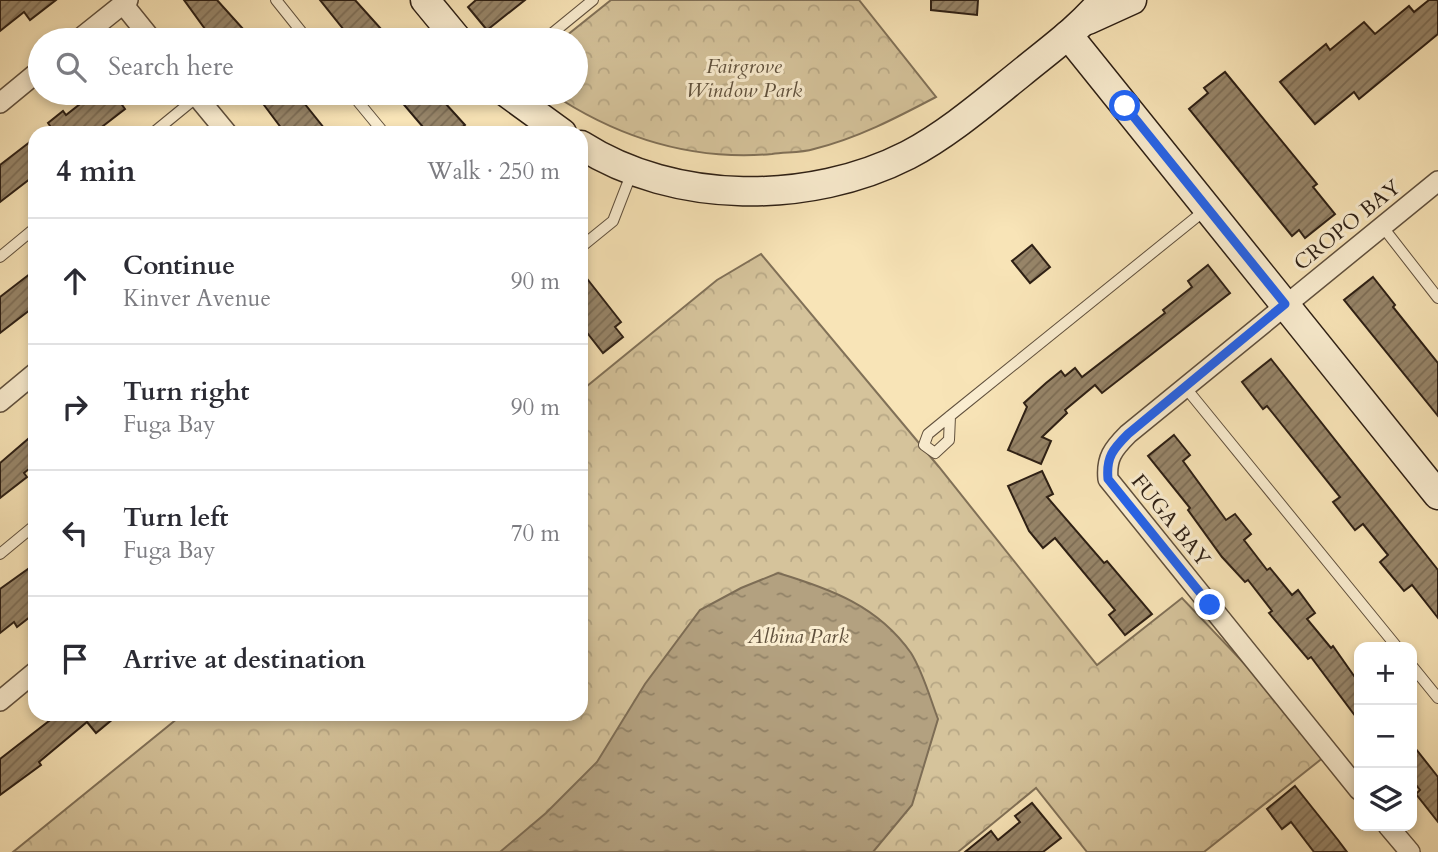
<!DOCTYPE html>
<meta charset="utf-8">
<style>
body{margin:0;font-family:Cardo,serif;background:#f2f2f3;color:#2b2b33}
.controls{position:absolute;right:21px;bottom:21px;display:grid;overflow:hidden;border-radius:14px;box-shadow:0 4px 10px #0003}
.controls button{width:63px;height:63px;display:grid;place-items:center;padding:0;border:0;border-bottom:2px solid #e1e1e2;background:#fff;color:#2b2b33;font:35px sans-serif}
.stop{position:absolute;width:21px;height:21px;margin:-16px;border:5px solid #2563eb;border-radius:50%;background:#fff}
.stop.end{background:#2563eb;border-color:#fff;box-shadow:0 2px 7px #0008}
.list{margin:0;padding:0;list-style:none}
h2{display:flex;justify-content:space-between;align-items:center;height:91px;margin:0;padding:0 28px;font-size:30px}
h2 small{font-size:23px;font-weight:400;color:#7c7c81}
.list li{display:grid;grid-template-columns:46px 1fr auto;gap:21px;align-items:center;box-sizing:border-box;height:126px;padding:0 28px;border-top:2px solid #e1e1e2}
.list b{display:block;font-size:26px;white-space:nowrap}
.list p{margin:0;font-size:23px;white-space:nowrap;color:#7c7c81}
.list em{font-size:23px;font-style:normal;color:#7c7c81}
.icon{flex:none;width:38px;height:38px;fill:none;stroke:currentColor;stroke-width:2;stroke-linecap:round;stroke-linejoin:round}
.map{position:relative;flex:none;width:1438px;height:852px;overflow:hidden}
.search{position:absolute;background:#fff;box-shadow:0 4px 10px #0003;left:28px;top:28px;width:560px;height:77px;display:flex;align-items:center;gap:18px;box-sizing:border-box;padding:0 24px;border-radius:38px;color:#7c7c81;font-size:26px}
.panel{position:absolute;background:#fff;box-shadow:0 4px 10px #0003;left:28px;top:126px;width:560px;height:595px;border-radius:21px}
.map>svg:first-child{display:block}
.park{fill:url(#park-crowns);stroke:#817158;stroke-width:2}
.water{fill:url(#water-ripples);stroke:#7d6d55;stroke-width:2}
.building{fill:url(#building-hatch);stroke:#2d1f14;stroke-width:2}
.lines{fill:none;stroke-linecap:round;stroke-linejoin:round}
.lane-casing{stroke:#60503d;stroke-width:12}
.street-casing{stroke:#60503d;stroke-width:22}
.secondary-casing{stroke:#2d1f14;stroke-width:31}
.lane{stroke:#faedd0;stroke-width:10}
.street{stroke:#faedd0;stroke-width:19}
.secondary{stroke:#faedd0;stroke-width:28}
.route{stroke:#2563eb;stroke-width:9}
.labels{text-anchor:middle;stroke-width:6;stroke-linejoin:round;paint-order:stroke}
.park-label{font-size:21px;font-style:italic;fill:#5f503c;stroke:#faedd0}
.street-label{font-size:21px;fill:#2d1f14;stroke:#faedd0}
</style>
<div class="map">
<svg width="1438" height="852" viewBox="0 0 1438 852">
<defs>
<pattern id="park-crowns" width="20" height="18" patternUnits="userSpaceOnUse" patternTransform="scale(1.75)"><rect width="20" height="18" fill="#d5c39b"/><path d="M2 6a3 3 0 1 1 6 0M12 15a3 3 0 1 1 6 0" fill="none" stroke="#b7a785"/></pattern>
<pattern id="water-ripples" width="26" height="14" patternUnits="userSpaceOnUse" patternTransform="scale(1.75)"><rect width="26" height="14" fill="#b3a180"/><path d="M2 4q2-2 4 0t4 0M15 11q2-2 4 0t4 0" fill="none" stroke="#928368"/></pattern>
<pattern id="building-hatch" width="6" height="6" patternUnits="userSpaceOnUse" patternTransform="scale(1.75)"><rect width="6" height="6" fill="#978569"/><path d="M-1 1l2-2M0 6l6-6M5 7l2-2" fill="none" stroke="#7c6c55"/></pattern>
</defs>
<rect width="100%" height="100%" fill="#f8e4b7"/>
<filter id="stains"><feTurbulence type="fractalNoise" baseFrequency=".00286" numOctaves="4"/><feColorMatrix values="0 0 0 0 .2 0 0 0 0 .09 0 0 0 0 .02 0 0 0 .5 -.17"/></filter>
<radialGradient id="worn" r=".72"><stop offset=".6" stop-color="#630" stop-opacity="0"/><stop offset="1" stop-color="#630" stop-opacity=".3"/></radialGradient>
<!-- park -->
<g class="park">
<path d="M 611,0 L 859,0 L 936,97 C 896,118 858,138 814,149 C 801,153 786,152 772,154 C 691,161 618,138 551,93 L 576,93 L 576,40 L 561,40 Z"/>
<path d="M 761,254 L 939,467 L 1097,665 L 1182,598 L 1329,753 L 1204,852 L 1087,852 L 1036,788 L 958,852 L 13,852 L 183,714 L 581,714 L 581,391 L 717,280 Z"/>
</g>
<!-- water -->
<path class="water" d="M 778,573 C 831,589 878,606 911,653 C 923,672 930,698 938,719 L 912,805 L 873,852 L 500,852 L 546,813 L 597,762 L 645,684 L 700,610 L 741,588 Z"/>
<!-- building -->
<g class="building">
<path d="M 0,0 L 56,0 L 30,20 L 24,12 L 0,31 Z"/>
<path d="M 184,0 L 217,0 L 253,40 L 213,40 Z"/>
<path d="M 320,0 L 355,0 L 391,40 L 352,40 Z"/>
<path d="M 476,0 L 525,0 L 487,30 L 468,7 Z"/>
<path d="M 931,0 L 978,0 L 977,15 L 931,10 Z"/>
<path d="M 1429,0 L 1438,0 L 1438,34 L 1359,99 L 1354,92 L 1315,124 L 1280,82 L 1326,44 L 1330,50 L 1364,22 L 1375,34 L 1409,6 L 1414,12 Z"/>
<path d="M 1225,72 L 1317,184 L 1313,187 L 1335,214 L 1305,238 L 1299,230 L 1292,236 L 1189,109 L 1208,93 L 1204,88 Z"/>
<path d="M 94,93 L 132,93 L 120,102 L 125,109 L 94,133 L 55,133 L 48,123 L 63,111 L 66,115 Z"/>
<path d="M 255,93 L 296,93 L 328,133 L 285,133 Z"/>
<path d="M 394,93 L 436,93 L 465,125 L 456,133 L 428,133 Z"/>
<path d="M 35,138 L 35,175 L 0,202 L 0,165 Z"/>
<path d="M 1032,245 L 1050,267 L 1030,283 L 1012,261 Z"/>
<path d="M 1208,265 L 1230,293 L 1102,393 L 1095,385 L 1065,410 L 1067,413 L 1042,437 L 1051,441 L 1041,464 L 1008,450 L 1027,407 L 1024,403 L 1046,383 L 1061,371 L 1065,376 L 1075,368 L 1082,377 L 1165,313 L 1163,310 L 1192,287 L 1188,281 Z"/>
<path d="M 35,270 L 35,306 L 0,333 L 0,297 Z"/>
<path d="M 581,271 L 621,322 L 615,327 L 623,337 L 603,353 L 581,325 Z"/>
<path d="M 1373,277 L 1395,305 L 1393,307 L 1438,363 L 1438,416 L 1344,300 Z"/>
<path d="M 1271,359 L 1438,570 L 1438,618 L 1412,585 L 1404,591 L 1380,562 L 1388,555 L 1363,524 L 1355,530 L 1333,502 L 1340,497 L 1267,406 L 1263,409 L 1242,382 Z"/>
<path d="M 35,433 L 35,464 L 24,473 L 27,477 L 0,498 L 0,463 Z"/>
<path d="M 1174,435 L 1190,455 L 1183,461 L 1226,520 L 1235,514 L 1251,534 L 1244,540 L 1267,570 L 1270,568 L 1292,595 L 1298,590 L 1315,613 L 1307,619 L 1331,648 L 1333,646 L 1359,683 L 1359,721 L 1311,657 L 1308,659 L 1269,613 L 1272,611 L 1248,580 L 1245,582 L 1222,557 L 1188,510 L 1190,508 L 1148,456 Z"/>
<path d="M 1042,471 L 1053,494 L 1047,497 L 1104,563 L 1107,561 L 1152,614 L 1125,635 L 1109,615 L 1115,610 L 1055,538 L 1043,548 L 1029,531 L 1008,486 Z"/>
<path d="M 35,564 L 35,613 L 17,627 L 14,622 L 0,633 L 0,589 Z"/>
<path d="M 58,714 L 119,714 L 96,733 L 87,722 L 39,762 L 41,765 L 0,795 L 0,759 Z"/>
<path d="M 1412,744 L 1438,777 L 1438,822 L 1416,794 L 1420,790 L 1412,780 Z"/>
<path d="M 1295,786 L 1338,840 L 1347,852 L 1314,852 L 1291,822 L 1282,829 L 1267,809 Z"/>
<path d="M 1032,803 L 1061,838 L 1043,852 L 965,852 L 991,831 L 998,840 L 1020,822 L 1015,816 Z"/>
</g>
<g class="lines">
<defs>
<g id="lane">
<path d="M 276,0 L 308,40"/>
<path d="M 544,40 L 593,0"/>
<path d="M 351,93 L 384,133"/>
<path d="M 153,133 L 197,97"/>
<path d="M 1382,226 L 1438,298"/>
<path d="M 581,247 L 613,221 L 632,172"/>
<path d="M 0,257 L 35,228"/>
<path d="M 1185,387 L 1397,647"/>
<path d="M 950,416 L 949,440 L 935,453 L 924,445 L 928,434 L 950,416 L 1204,211"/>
<path d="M 0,554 L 35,525"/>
<path d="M 1412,666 L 1438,698"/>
</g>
<g id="street">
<path d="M 123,4 L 152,40"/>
<path d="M 78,40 L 128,0"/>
<path d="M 194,93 L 227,133"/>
<path d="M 0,103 L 40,70"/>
<path d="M 0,402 L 35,373"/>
<path d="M 0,701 L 35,672"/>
<path d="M 1359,790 L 1108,479 C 1106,458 1113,449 1128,434 L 1438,181"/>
<path d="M 1388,826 L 1410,852"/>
</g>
<g id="secondary">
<path d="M 425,0 L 458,40"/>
<path d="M 1088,20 L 1132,0"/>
<path d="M 1068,35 L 1438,495"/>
<path d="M 507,93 L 562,133"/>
<path d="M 581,145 C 675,205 810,205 908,155 C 948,134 985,102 1020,74 C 1049,50 1079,29 1103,0"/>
</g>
</defs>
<!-- lane casing -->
<use href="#lane" class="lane-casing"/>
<!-- street casing -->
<use href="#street" class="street-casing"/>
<!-- secondary casing -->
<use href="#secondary" class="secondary-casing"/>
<!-- lane -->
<use href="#lane" class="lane"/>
<!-- street -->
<use href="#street" class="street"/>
<!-- secondary -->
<use href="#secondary" class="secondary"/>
</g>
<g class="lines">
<!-- route -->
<path class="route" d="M 1125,106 L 1285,304 L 1128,434 C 1113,449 1106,457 1108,479 L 1210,605"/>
</g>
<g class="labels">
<!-- park labels -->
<g class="park-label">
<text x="744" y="73">Fairgrove<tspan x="744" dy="24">Window Park</tspan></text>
<text x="798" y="643">Albina Park</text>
</g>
<!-- street labels -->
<g class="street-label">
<text transform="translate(1347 225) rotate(-39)" y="7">CROPO BAY</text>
<text transform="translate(1171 520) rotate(51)" y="7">FUGA BAY</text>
</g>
</g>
<rect width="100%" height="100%" filter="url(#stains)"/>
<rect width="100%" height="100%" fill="url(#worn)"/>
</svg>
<div class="controls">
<button>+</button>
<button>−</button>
<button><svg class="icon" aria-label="layers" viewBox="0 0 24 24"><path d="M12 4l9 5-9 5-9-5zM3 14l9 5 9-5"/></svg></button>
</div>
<div class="stop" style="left:1125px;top:106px"></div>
<div class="stop end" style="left:1210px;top:605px"></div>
<div class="search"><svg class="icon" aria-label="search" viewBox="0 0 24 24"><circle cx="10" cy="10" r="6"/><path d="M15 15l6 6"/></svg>Search here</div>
<section class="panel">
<h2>4 min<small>Walk · 250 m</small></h2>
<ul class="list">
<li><svg class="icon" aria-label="ahead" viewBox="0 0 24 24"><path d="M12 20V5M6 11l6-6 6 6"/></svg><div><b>Continue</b><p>Kinver Avenue</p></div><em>90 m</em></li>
<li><svg class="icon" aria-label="right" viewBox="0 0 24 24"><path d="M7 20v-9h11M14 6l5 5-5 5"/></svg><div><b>Turn right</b><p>Fuga Bay</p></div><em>90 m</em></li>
<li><svg class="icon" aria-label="left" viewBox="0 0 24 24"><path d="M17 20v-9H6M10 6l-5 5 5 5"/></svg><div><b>Turn left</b><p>Fuga Bay</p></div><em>70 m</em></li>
<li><svg class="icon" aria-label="arrive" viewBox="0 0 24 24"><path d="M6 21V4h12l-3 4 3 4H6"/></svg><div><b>Arrive at destination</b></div></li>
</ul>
</section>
</div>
